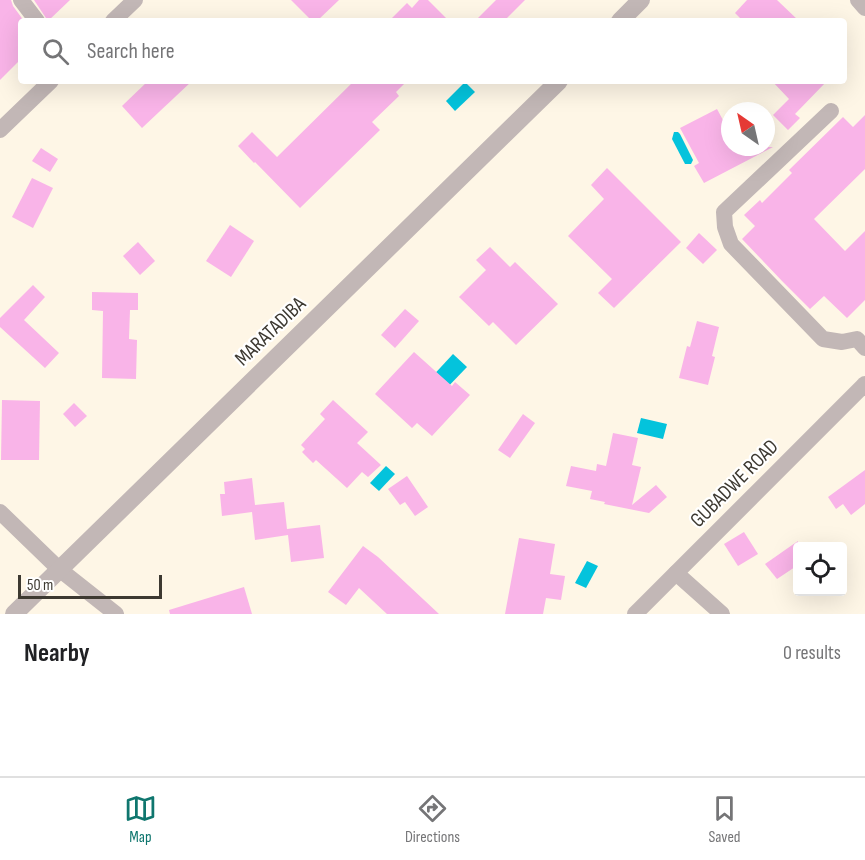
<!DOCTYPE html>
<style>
body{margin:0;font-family:"Sofia Sans Condensed",sans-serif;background:#f2f2f2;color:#202124}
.controls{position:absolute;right:18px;bottom:18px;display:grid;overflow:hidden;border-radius:6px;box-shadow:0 6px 24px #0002}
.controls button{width:54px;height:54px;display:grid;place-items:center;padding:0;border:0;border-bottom:2px solid #e0e0e0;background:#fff;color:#202124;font:30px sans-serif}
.compass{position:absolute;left:721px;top:102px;width:54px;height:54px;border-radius:50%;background:#fff;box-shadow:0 6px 24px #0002;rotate:326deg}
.scale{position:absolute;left:18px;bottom:15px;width:144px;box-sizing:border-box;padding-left:6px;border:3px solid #3d3931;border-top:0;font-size:16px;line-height:21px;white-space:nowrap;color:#3d3931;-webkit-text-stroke:4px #fff;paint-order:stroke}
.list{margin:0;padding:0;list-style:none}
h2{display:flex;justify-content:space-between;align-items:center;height:78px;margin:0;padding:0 24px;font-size:26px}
h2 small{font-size:20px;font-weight:400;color:#757577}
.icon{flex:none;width:33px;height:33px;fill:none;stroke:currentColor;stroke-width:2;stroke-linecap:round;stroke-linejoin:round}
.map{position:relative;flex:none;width:865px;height:614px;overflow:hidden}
.search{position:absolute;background:#fff;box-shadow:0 6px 24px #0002;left:18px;right:18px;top:18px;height:66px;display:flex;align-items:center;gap:15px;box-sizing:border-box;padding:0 21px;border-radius:6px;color:#757577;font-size:22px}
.sheet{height:162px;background:#fff}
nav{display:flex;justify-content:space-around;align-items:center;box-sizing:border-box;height:84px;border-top:2px solid #e0e0e0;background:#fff;font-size:16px;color:#757577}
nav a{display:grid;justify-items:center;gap:3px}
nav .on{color:#0f766e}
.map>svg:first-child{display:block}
.water{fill:#04c3dc}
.building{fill:#f9b4e8}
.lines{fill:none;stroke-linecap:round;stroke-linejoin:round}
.minor{stroke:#c2b7b6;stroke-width:16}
.tertiary{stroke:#c2b7b6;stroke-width:18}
.labels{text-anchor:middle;stroke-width:4.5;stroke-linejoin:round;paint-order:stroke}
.street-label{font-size:21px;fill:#3d3931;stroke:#fff}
</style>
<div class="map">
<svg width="865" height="614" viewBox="0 0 865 614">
<rect width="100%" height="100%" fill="#fef6e6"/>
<!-- water -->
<g class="water">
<path d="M 465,82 L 475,92 L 455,111 L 446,101 Z"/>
<path d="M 674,132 L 678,132 L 680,134 L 693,160 L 691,164 L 685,164 L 672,139 Z"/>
<path d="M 453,354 L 467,367 L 441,394 L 428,381 Z"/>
<path d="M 641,418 L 667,424 L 663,439 L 637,433 Z"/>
<path d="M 386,466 L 395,474 L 379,491 L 370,483 Z"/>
<path d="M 587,561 L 598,566 L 586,588 L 575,583 Z"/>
</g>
<!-- building -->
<g class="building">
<path d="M 0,0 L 11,0 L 13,6 L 24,21 L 21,21 L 21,59 L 0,80 Z"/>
<path d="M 34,0 L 70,0 L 48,21 Z"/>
<path d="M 291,0 L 339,0 L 317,21 L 312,21 Z"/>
<path d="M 419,0 L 428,0 L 449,21 L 389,21 L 407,3 L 412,8 Z"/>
<path d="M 496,0 L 525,0 L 504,21 L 475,21 Z"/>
<path d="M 747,0 L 777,0 L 799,21 L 743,21 L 735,13 Z"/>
<path d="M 148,81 L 192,81 L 142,128 L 122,106 Z"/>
<path d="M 354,81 L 407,81 L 396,92 L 399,96 L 372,122 L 380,130 L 300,208 L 255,162 L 254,163 L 238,146 L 252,132 L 277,157 Z"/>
<path d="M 772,81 L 827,81 L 795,114 L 800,118 L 788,130 L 773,115 L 789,99 Z"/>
<path d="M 717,109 L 730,133 L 730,147 L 773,147 L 704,183 L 694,166 L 699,163 L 680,128 Z"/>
<path d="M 865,115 L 865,169 L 814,219 L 845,251 L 865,231 L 865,300 L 847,318 L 824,296 L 810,309 L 782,281 L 742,239 L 755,226 L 744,215 L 760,200 L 762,203 L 792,173 L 789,170 L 843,117 L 853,127 Z"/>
<path d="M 41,148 L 58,159 L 50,172 L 32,161 Z"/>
<path d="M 607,168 L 681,242 L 614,308 L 598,293 L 612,279 L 568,236 L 604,199 L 591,185 Z"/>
<path d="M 32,178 L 53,188 L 33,228 L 12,217 Z"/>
<path d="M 230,225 L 254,241 L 231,277 L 206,261 Z"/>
<path d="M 699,233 L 717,250 L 703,264 L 686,248 Z"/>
<path d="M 138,242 L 155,261 L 140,275 L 123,256 Z"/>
<path d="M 490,247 L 510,267 L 515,262 L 558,304 L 516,345 L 493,322 L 489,326 L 459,297 L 486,270 L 476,260 Z"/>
<path d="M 33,285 L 45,297 L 24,320 L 59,353 L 45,368 L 0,327 L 0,318 Z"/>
<path d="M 92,292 L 138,293 L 138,310 L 130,310 L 129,339 L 137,340 L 136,379 L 102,378 L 103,311 L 92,310 Z"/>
<path d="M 405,309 L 419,321 L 395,348 L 381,335 Z"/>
<path d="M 697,321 L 719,327 L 712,356 L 715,357 L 708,385 L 679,378 L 687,346 L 690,347 Z"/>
<path d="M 414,352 L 452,386 L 455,382 L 470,395 L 432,436 L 417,423 L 412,428 L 375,394 Z"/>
<path d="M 2,400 L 40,401 L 39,460 L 1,460 Z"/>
<path d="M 333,400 L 368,432 L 357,443 L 381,465 L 368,477 L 362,472 L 347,488 L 316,460 L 313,463 L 302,452 L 305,449 L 301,445 L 325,419 L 320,414 Z"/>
<path d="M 74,403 L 87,416 L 75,427 L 63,414 Z"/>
<path d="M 523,414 L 535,423 L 510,458 L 498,450 Z"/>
<path d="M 613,433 L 638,438 L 632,465 L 641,467 L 632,505 L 656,485 L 667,497 L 649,513 L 604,504 L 605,502 L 590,499 L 592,491 L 566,486 L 571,466 L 596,471 L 597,464 L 606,466 Z"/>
<path d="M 865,470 L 865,504 L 851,515 L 843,504 L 836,509 L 828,497 Z"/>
<path d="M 407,476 L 428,507 L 415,516 L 405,502 L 400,505 L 388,489 Z"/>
<path d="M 252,478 L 255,505 L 284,502 L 287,529 L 320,525 L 324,558 L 291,562 L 288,535 L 255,540 L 252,512 L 222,516 L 220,494 L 225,494 L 224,482 Z"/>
<path d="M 744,532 L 758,554 L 738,566 L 724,544 Z"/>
<path d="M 519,538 L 555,544 L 550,574 L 565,576 L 561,600 L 546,598 L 543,614 L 505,614 Z"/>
<path d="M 798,541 L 798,565 L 777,579 L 765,564 Z"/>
<path d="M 363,546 L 378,557 L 439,614 L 387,614 L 359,588 L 346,605 L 328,592 Z"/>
<path d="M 244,587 L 252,614 L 170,614 L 169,610 Z"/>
</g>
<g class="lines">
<!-- minor -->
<g class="minor">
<path d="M 21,0 L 37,21"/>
<path d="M 858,0 L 865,8"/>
<path d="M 113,21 L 135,0"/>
<path d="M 831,111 L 724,212 L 725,227 L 731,244 L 823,339 L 842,342 L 857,339 L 865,348"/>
<path d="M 0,130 L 51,81"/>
<path d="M 0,512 L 59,569 L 116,614"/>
<path d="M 676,573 L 722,614"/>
<path d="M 635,614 L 865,384"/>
</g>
<!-- tertiary -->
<g class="tertiary">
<path d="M 620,21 L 641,0"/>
<path d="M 14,614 L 559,81"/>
</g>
</g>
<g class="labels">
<!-- street labels -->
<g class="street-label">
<text transform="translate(270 331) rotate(-44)" y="7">MARATADIBA</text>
<text transform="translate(734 483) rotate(-45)" y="7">GUBADWE ROAD</text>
</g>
</g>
</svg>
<div class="controls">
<button><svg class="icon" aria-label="locate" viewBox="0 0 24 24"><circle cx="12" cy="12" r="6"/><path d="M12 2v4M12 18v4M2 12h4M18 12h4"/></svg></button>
</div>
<svg class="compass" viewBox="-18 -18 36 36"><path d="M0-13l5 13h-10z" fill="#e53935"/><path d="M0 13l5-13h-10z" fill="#757577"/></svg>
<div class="scale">50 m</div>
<div class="search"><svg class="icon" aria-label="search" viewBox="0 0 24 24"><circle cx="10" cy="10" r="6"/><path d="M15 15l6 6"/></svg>Search here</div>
</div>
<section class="sheet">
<h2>Nearby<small>0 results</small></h2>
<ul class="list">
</ul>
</section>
<nav>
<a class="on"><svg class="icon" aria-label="map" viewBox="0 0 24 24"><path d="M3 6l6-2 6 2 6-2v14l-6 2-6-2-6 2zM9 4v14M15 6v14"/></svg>Map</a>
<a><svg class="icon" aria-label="directions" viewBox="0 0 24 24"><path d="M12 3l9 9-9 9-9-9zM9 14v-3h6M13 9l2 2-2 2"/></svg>Directions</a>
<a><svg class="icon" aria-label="saved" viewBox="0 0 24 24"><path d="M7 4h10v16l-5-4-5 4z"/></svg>Saved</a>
</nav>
